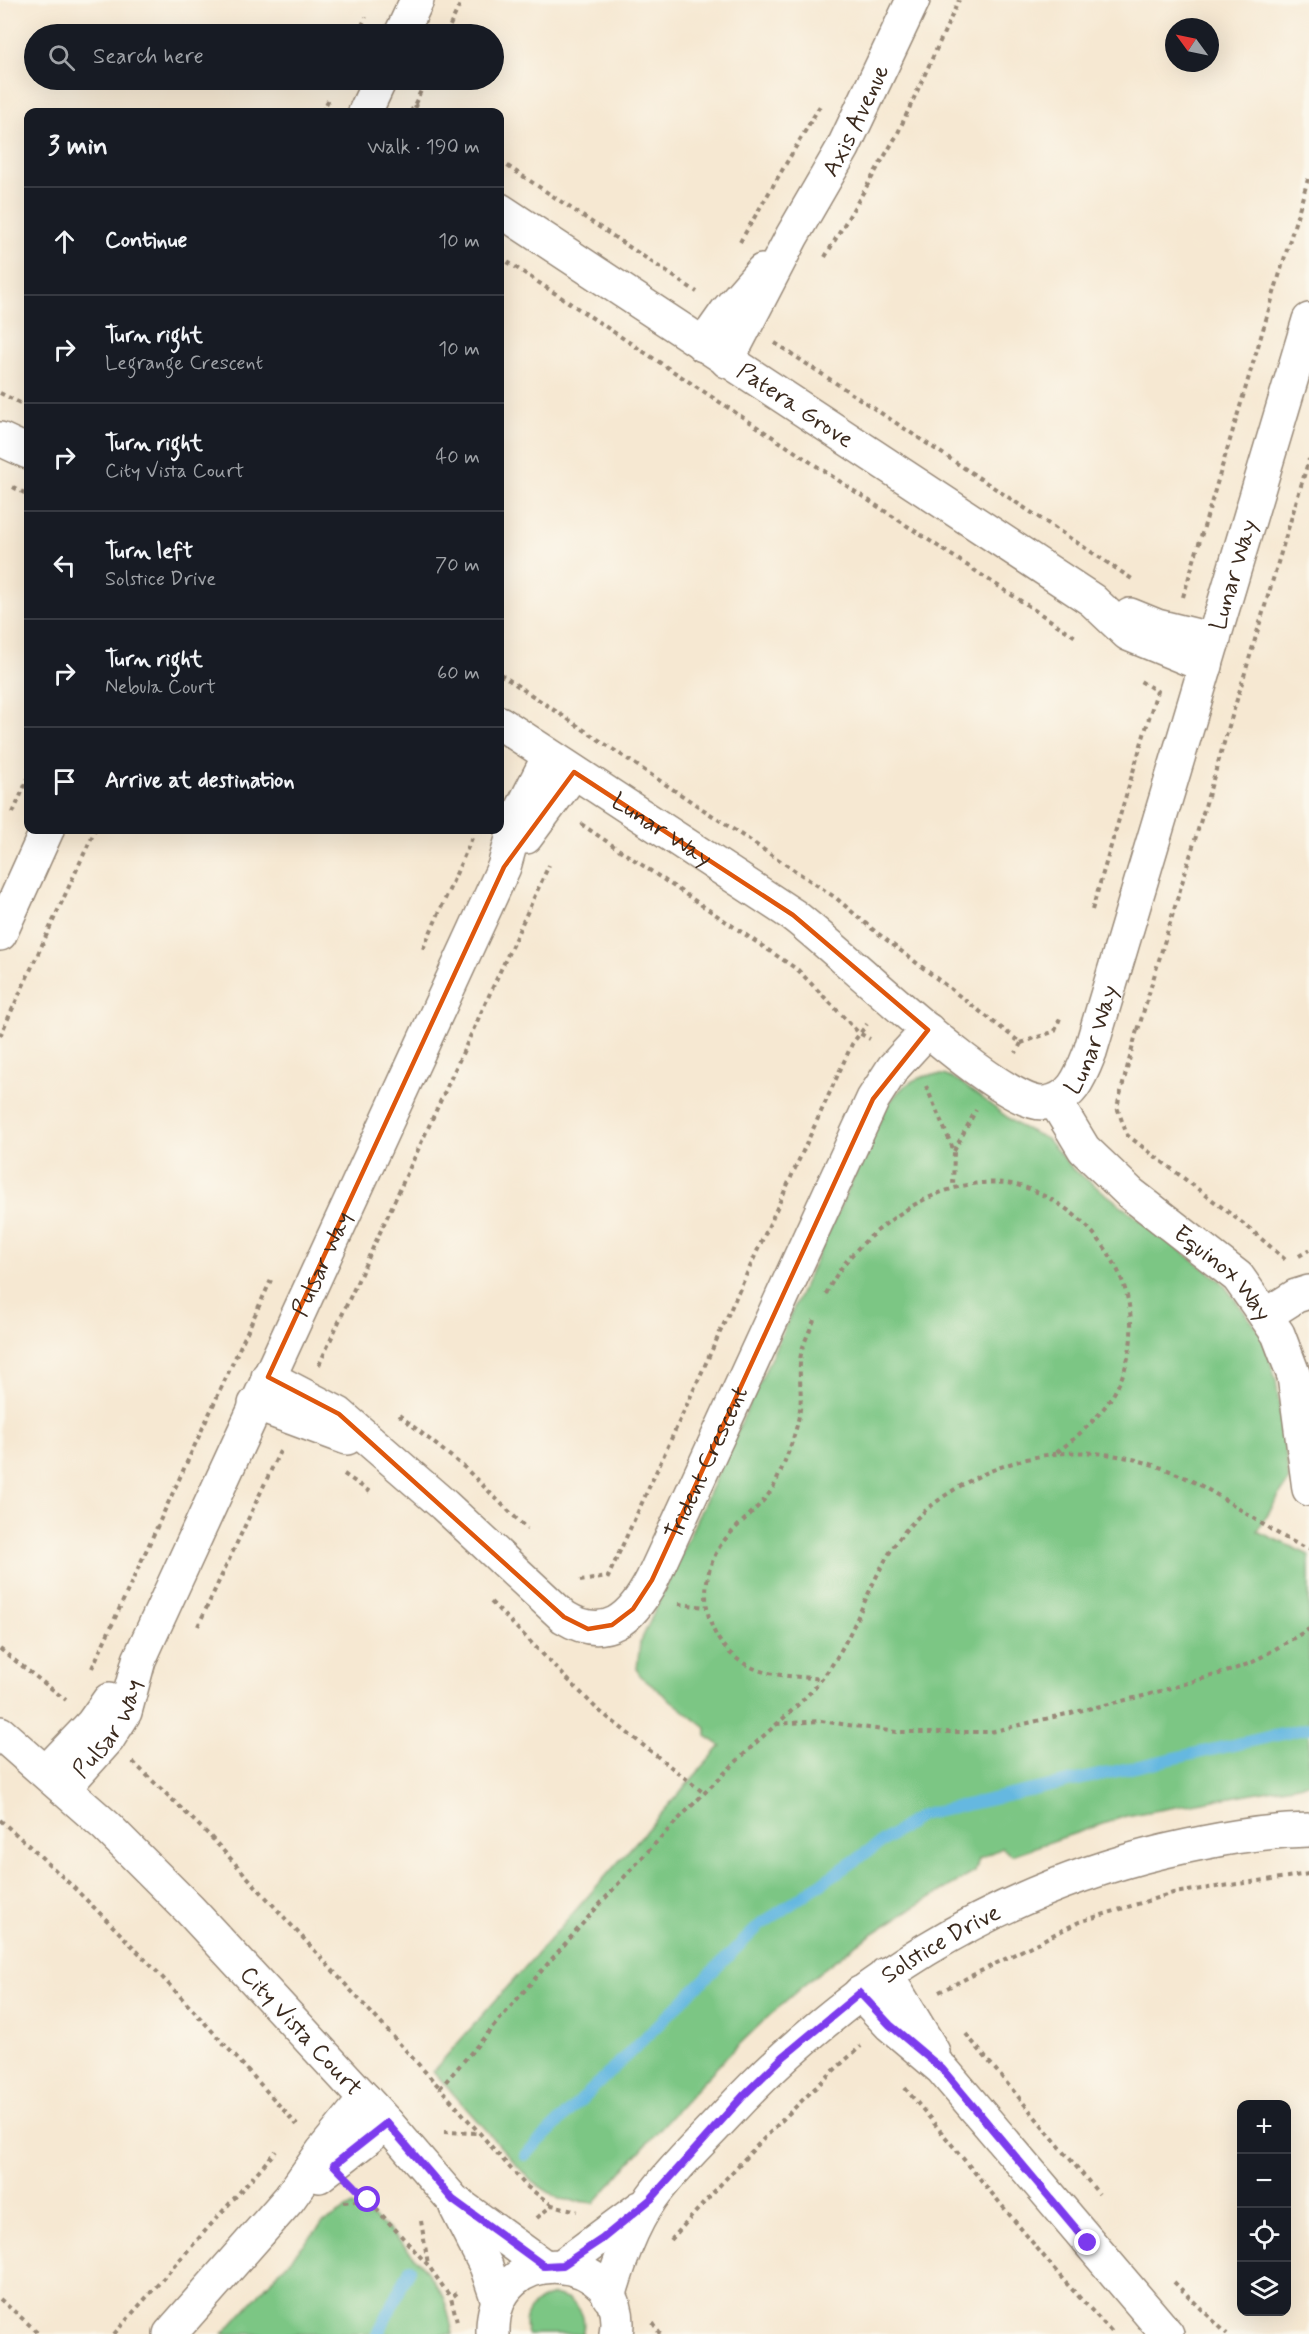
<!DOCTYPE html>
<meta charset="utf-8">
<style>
body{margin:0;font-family:Mynerve,sans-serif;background:#20242c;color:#f1f3f6}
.controls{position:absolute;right:18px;bottom:18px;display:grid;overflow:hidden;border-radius:12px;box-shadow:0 6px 24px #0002}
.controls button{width:54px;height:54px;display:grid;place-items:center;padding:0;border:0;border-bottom:2px solid #363941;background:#171b24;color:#f1f3f6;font:30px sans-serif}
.compass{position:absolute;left:1165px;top:18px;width:54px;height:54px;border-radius:50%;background:#171b24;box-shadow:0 6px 24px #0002;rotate:303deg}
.stop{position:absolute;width:18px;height:18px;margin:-14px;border:4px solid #7c3aed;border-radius:50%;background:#fff}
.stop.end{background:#7c3aed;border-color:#fff;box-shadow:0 2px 6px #0008}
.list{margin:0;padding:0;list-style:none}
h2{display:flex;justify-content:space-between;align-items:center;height:78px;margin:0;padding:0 24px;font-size:26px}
h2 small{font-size:20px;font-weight:400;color:#9ea1a6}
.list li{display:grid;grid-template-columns:39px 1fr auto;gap:18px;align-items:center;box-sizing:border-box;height:108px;padding:0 24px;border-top:2px solid #363941}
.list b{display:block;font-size:22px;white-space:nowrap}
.list p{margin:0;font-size:20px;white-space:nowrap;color:#9ea1a6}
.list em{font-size:20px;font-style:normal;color:#9ea1a6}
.icon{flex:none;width:33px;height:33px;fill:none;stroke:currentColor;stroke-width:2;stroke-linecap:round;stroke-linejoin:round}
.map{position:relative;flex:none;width:1309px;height:2334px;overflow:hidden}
.search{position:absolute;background:#171b24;box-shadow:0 6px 24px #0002;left:24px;top:24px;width:480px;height:66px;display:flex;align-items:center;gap:15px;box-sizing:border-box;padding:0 21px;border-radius:33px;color:#9ea1a6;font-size:22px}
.panel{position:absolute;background:#171b24;box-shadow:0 6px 24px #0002;left:24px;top:108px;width:480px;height:726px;border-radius:12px}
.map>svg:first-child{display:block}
.green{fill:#7bc684;stroke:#5b7851;stroke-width:1.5}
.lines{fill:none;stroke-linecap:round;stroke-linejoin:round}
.stream{stroke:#65b8e0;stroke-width:12}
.street-casing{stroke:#988978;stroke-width:36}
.secondary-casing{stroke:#988978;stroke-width:36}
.path{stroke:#988978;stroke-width:4;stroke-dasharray:4.5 4.5;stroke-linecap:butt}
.street{stroke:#fff;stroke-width:33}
.secondary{stroke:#fff;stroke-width:33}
.route{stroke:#7c3aed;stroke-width:8}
.marked{fill:none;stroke:#df570d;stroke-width:4.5;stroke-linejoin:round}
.labels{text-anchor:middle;stroke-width:4.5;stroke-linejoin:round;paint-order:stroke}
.street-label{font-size:24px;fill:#3b2a1e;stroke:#fbf7ec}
</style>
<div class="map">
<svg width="1309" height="2334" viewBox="0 0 1309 2334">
<rect width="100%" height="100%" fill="#fbf7ec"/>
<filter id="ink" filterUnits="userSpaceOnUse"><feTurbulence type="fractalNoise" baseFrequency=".0167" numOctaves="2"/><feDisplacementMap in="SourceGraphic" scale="12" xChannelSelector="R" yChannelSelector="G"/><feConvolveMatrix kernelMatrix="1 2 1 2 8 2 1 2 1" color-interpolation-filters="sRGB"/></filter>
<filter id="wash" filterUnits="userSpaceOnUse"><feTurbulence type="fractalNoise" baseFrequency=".008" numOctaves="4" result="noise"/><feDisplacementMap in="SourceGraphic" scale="24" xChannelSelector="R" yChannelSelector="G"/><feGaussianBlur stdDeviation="1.35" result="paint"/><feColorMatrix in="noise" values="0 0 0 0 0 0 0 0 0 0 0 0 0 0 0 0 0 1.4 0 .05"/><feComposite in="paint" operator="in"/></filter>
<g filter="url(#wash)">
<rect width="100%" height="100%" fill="#f6e8d2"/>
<!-- green -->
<g class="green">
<path d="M 931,1075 L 944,1075 L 960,1082 L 1019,1126 L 1047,1139 L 1073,1169 L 1221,1281 L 1262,1335 L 1276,1380 L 1289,1480 L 1257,1531 L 1309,1555 L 1309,1783 L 1126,1816 L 1012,1855 L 1002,1848 L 979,1859 L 975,1872 C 921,1902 869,1933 821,1971 C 736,2039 666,2122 594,2203 L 559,2199 L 530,2180 L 433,2071 L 721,1746 L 706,1736 L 706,1728 L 640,1676 L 637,1669 L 640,1643 L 885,1109 C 898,1090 908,1079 931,1075 Z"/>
<path d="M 351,2206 C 382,2216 425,2265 441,2293 C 448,2305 450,2321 453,2334 L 223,2334 L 323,2223 Z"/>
<path d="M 553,2295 C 573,2298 589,2312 582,2334 L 527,2334 C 520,2314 534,2300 553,2295 Z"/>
</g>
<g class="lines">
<!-- stream -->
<g class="stream">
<path d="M 525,2155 L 759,1926 L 921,1815 L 1309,1728"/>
<path d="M 378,2334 L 410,2269"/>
</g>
</g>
</g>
<g filter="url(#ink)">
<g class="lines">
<defs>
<g id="street">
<path d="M 401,34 L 417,0"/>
<path d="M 365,112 L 380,80"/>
<path id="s1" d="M 500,210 L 1092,600 L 1128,634 L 1206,666"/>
<path d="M 703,345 L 727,311 L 762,271"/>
<path id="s2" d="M 727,361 L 792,236 L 843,148 L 913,0"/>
<path d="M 0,439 L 28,452"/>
<path d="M 1130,615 L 1157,626 L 1214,640"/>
<path id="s3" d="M 500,723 L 793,915 C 839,949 998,1106 1044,1103 C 1072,1101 1081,1075 1090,1052 L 1309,320"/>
<path d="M 526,837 L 574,772"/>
<path d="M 0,934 L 47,830"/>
<path id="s4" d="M 1055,1101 L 1084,1149 L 1130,1193 L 1238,1277 L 1278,1334 L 1294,1376 L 1309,1489"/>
<path d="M 1266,1315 L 1296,1296 L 1309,1292"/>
<path id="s5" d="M 268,1377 L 339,1414 L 444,1505 L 564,1617 C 606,1643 632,1618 652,1580 L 873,1099 L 893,1068 L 928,1030"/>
<path d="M 255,1404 L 347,1438"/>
<path d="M 46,1772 L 92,1724 L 109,1700"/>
<path id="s6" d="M 64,1788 L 108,1739 L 125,1712 L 139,1660 L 504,867 L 518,817 L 549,756"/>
<path d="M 886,1974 L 933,2052"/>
<path d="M 860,1993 L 890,2025 L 942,2069 L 1167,2334"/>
<path d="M 319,2176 L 387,2123"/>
<path d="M 563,2265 L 640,2208"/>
<path id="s7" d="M 609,2297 C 619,2263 631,2227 652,2197 C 673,2168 700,2143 725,2116 C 845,1986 992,1892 1165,1851 C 1213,1840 1260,1831 1309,1830"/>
<path d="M 170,2334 L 289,2199 L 322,2152 L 365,2099"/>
</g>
<g id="secondary">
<path id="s8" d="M 0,1733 L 106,1826 L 190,1910 L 387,2123 L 453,2200 L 544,2266"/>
<path d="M 456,2207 L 486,2266 L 498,2301"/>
<path d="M 493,2334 C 490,2236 630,2252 616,2334"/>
</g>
</defs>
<!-- street casing -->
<use href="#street" class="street-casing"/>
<!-- secondary casing -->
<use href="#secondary" class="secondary-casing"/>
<!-- path -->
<g class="path">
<path d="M 358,34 L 366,17"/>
<path d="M 446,34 L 462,0"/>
<path d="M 414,105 L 426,112"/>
<path d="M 322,112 L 330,97"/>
<path d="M 411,112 L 426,80"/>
<path d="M 500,161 L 697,292"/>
<path d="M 740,242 L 821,104"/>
<path d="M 500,257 L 1077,638"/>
<path d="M 825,257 L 897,135 L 959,0"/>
<path d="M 775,343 L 1132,579"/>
<path d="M 0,393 L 28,407"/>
<path d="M 13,487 L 28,495"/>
<path d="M 1183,597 L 1309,176"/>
<path d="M 500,674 L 836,898 L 871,928 L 1021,1043 L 1016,1053"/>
<path d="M 13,813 L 28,778"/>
<path d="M 581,824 L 798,970 L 859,1033 L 870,1039"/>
<path d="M 1092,910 L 1157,691 L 1140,681"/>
<path d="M 423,949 L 472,838"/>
<path d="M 1137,1030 L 1117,1107 L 1127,1135 L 1249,1228 L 1288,1262"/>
<path d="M 1138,1030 L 1309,459"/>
<path d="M 0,1036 L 95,830"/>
<path d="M 1021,1043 L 1055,1031 L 1060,1018"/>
<path d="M 926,1086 L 954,1151 L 953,1187"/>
<path d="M 954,1151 L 976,1110"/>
<path d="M 1299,1256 L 1309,1250"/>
<path d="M 826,1294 C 842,1261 862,1242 891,1220 C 923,1196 965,1179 1005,1183 C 1022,1185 1038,1192 1052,1200 C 1120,1238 1155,1324 1113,1395 C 1098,1419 1078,1436 1056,1453"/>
<path d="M 814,1320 C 809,1333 800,1349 800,1363 C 799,1378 802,1394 800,1409 C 797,1433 786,1459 776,1482 C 764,1508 730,1527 717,1551 C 695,1592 706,1647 751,1667 C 772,1677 799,1676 822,1679"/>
<path d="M 319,1365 L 549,865"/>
<path d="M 399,1415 L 464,1467 L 527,1529"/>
<path d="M 344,1474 L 370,1492"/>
<path d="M 610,1578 L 608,1577 L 852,1044 L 867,1024"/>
<path d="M 580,1581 L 608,1577"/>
<path d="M 491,1602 L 597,1709 L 704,1793"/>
<path d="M 679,1604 L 706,1607"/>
<path d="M 198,1626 L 280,1451"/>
<path d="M 0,1649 L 66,1700"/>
<path d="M 92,1668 L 271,1280"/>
<path d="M 776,1724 L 821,1721 L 896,1732 L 990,1732 L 1143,1696 L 1229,1671 L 1253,1662 L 1309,1629"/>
<path d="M 133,1762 L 209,1835 L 440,2088"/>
<path d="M 0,1820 C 108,1914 202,2019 297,2125"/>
<path d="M 939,1992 L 1079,1922 L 1173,1893 L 1309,1874"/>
<path d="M 966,2034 L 1099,2194"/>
<path d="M 905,2088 L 1065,2282 L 1114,2334"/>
<path d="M 444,2132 L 477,2133"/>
<path d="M 358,2189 L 368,2200"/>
<path d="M 344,2202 L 368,2200 L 428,2265 L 451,2298"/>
<path d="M 552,2205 L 526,2186 L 440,2088 C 517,2001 591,1910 672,1826 C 701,1796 730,1767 760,1739 C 781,1720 803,1702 820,1681 C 861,1632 870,1564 916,1519 C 953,1484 1004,1460 1054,1454 C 1108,1447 1166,1464 1212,1492 C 1245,1511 1274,1535 1309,1549"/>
<path d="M 537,2218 L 552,2205 L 577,2211"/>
<path d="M 421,2221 L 428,2264"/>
<path d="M 671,2240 C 731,2171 793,2106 861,2046"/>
<path d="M 1174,2282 L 1227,2334"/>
<path d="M 457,2293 L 451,2298 L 457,2321"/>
<path d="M 0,2299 L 40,2334"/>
<path d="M 653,2323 L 660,2334"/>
<path d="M 114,2334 L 276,2151"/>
</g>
<!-- street -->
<use href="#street" class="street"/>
<!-- secondary -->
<use href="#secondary" class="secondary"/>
</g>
</g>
<g class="lines" filter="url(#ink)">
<!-- route -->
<path class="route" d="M 368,2200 L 334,2165 L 387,2123 L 453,2200 L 544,2266 L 563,2265 L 602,2239 L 651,2199 L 745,2094 L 783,2057 L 860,1993 L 890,2025 L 942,2069 L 1088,2243"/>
</g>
<!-- marked area -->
<path class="marked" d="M 574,772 L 793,915 L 928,1030 L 873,1099 L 652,1580 L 633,1609 L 612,1625 L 588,1629 L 564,1617 L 339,1414 L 268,1377 L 504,867 Z"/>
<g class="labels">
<!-- street labels -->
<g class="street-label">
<text dy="8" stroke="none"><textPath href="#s2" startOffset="273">Axis Avenue</textPath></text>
<text dy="8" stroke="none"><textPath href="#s1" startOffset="354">Patera Grove</textPath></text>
<text dy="8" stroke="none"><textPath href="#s3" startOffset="1238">Lunar Way</textPath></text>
<text dy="8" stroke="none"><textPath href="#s3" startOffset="194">Lunar Way</textPath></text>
<text dy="8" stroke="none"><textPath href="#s3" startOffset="752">Lunar Way</textPath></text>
<text dy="8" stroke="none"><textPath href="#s6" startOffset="588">Pulsar Way</textPath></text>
<text dy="8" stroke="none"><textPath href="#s4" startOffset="243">Equinox Way</textPath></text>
<text dy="8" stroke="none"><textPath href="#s5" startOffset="624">Trident Crescent</textPath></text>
<text dy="8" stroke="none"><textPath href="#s6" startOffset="75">Pulsar Way</textPath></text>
<text dy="8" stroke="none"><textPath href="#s7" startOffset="496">Solstice Drive</textPath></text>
<text dy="8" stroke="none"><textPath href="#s8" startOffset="424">City Vista Court</textPath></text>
</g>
</g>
</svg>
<div class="controls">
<button>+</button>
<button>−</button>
<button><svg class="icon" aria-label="locate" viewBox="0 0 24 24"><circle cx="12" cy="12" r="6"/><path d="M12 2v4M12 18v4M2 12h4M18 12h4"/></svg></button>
<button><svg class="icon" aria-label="layers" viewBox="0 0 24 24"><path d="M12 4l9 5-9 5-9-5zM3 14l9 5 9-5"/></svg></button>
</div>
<svg class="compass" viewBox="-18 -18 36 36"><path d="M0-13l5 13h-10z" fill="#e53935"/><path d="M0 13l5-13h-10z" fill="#9ea1a6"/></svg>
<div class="stop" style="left:368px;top:2200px"></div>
<div class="stop end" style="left:1088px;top:2243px"></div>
<div class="search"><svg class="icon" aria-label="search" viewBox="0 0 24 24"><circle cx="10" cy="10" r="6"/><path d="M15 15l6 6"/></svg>Search here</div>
<section class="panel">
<h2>3 min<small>Walk · 190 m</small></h2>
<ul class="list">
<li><svg class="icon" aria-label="ahead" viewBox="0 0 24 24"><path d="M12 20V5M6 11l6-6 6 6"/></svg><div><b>Continue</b></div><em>10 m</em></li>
<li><svg class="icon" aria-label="right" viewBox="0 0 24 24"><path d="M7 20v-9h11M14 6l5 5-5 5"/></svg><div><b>Turn right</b><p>Legrange Crescent</p></div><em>10 m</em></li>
<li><svg class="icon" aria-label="right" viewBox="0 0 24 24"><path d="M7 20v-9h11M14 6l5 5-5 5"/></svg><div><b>Turn right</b><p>City Vista Court</p></div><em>40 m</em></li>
<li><svg class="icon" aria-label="left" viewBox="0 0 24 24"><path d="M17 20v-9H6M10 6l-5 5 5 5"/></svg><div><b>Turn left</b><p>Solstice Drive</p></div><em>70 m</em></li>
<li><svg class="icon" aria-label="right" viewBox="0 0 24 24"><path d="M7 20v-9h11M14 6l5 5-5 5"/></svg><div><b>Turn right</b><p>Nebula Court</p></div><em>60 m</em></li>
<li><svg class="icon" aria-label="arrive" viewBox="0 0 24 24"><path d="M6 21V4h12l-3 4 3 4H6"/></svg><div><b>Arrive at destination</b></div></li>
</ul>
</section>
</div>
